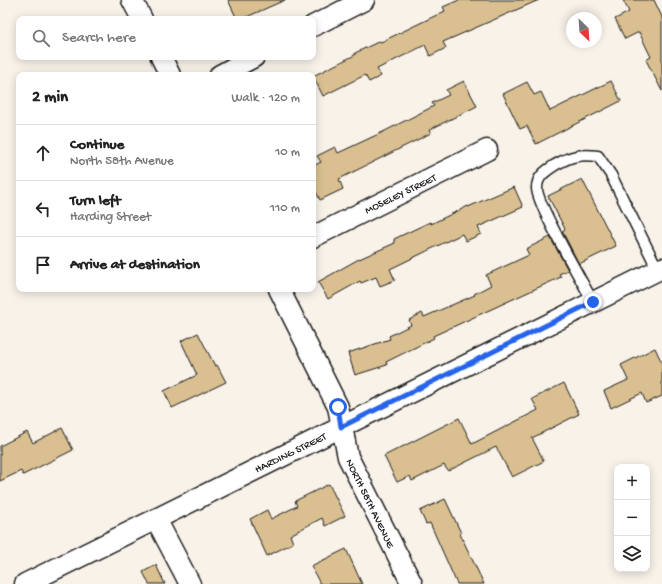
<!DOCTYPE html>
<meta charset="utf-8">
<style>
body{margin:0;font-family:"Gochi Hand",sans-serif;background:#f2f2f2;color:#222}
.controls{position:absolute;right:12px;bottom:12px;display:grid;overflow:hidden;border-radius:8px;box-shadow:0 2px 10px #0003}
.controls button{width:36px;height:36px;display:grid;place-items:center;padding:0;border:0;border-bottom:1px solid #e0e0e0;background:#fff;color:#222;font:20px sans-serif}
.compass{position:absolute;left:566px;top:12px;width:36px;height:36px;border-radius:50%;background:#fff;box-shadow:0 2px 10px #0003;rotate:155deg}
.stop{position:absolute;width:12px;height:12px;margin:-9px;border:3px solid #2563eb;border-radius:50%;background:#fff}
.stop.end{background:#2563eb;border-color:#fff;box-shadow:0 1px 4px #0008}
.list{margin:0;padding:0;list-style:none}
h2{display:flex;justify-content:space-between;align-items:center;height:52px;margin:0;padding:0 16px;font-size:17px}
h2 small{font-size:13px;font-weight:400;color:#767676}
.list li{display:grid;grid-template-columns:26px 1fr auto;gap:12px;align-items:center;box-sizing:border-box;height:56px;padding:0 16px;border-top:1px solid #e0e0e0}
.list b{display:block;font-size:15px;white-space:nowrap}
.list p{margin:0;font-size:13px;white-space:nowrap;color:#767676}
.list em{font-size:13px;font-style:normal;color:#767676}
.icon{flex:none;width:22px;height:22px;fill:none;stroke:currentColor;stroke-width:2;stroke-linecap:round;stroke-linejoin:round}
.map{position:relative;flex:none;width:662px;height:584px;overflow:hidden}
.search{position:absolute;background:#fff;box-shadow:0 2px 10px #0003;left:16px;top:16px;width:300px;height:44px;display:flex;align-items:center;gap:10px;box-sizing:border-box;padding:0 14px;border-radius:8px;color:#767676;font-size:15px}
.panel{position:absolute;background:#fff;box-shadow:0 2px 10px #0003;left:16px;top:72px;width:300px;height:220px;border-radius:8px}
.map>svg:first-child{display:block}
.building{fill:#dac090;stroke:#1c1c1c}
.lines{fill:none;stroke-linecap:round;stroke-linejoin:round}
.service-casing{stroke:#1c1c1c;stroke-width:13}
.minor-casing{stroke:#1c1c1c;stroke-width:23}
.service{stroke:#fff;stroke-width:10}
.minor{stroke:#fff;stroke-width:20}
.route{stroke:#2563eb;stroke-width:5}
.labels{text-anchor:middle;stroke-width:4;stroke-linejoin:round;paint-order:stroke}
.street-label{font-size:11px;fill:#1c1c1c;stroke:#fff}
</style>
<div class="map">
<svg width="662" height="584" viewBox="0 0 662 584">
<rect width="100%" height="100%" fill="#f8f2e9"/>
<filter id="ink" filterUnits="userSpaceOnUse"><feTurbulence type="fractalNoise" baseFrequency=".025" numOctaves="2"/><feDisplacementMap in="SourceGraphic" scale="8" xChannelSelector="R" yChannelSelector="G"/><feConvolveMatrix kernelMatrix="1 2 1 2 8 2 1 2 1" color-interpolation-filters="sRGB"/></filter>
<g filter="url(#ink)">
<!-- building -->
<g class="building">
<path d="M 228,0 L 285,0 L 242,19 L 237,19 Z"/>
<path d="M 459,0 L 539,0 L 443,42 L 446,48 L 430,56 L 425,45 L 377,69 L 381,76 L 369,82 L 365,75 L 323,96 L 313,76 L 355,55 L 355,53 L 380,41 L 381,42 L 445,11 L 443,7 Z"/>
<path d="M 623,0 L 654,0 L 662,17 L 662,91 L 646,60 L 651,57 L 639,32 L 625,39 L 615,19 L 629,12 Z"/>
<path d="M 464,81 L 477,106 L 429,130 L 431,133 L 339,179 L 343,189 L 320,200 L 313,186 L 313,166 L 321,162 L 317,156 L 335,147 L 338,153 L 383,132 L 434,106 L 432,103 L 449,95 L 446,90 Z"/>
<path d="M 611,81 L 621,101 L 536,144 L 527,126 L 520,129 L 503,94 L 527,82 L 534,95 L 541,92 L 550,111 Z"/>
<path d="M 582,179 L 616,246 L 579,264 L 562,231 L 565,229 L 548,196 Z"/>
<path d="M 514,187 L 523,207 L 478,227 L 481,234 L 466,241 L 462,234 L 390,269 L 395,280 L 380,286 L 376,277 L 361,283 L 360,281 L 328,299 L 318,282 L 357,260 L 395,243 L 394,239 L 430,222 L 431,224 L 468,206 L 468,207 Z"/>
<path d="M 550,237 L 568,270 L 559,274 L 561,277 L 433,336 L 434,338 L 386,362 L 387,365 L 355,375 L 348,353 L 390,339 L 389,336 L 411,325 L 409,320 L 422,313 L 424,317 L 475,295 L 474,294 L 491,285 L 486,275 L 529,255 L 526,249 Z"/>
<path d="M 198,333 L 215,366 L 217,365 L 226,382 L 172,408 L 164,391 L 197,375 L 181,341 Z"/>
<path d="M 655,348 L 662,363 L 662,396 L 646,403 L 642,393 L 611,408 L 604,391 L 628,380 L 621,365 Z"/>
<path d="M 564,383 L 579,414 L 532,438 L 544,461 L 512,477 L 496,447 L 448,471 L 444,465 L 412,481 L 410,476 L 397,482 L 384,456 L 459,418 L 472,444 L 538,410 L 532,399 Z"/>
<path d="M 62,428 L 73,450 L 23,475 L 21,471 L 0,481 L 0,446 L 27,432 L 33,443 Z"/>
<path d="M 329,484 L 345,516 L 325,526 L 322,518 L 290,535 L 293,543 L 267,556 L 250,519 L 267,510 L 271,519 L 297,506 L 295,501 Z"/>
<path d="M 445,499 L 461,533 L 460,534 L 484,584 L 457,584 L 430,523 L 426,524 L 420,511 Z"/>
<path d="M 346,549 L 362,584 L 320,584 L 311,566 Z"/>
<path d="M 156,565 L 165,584 L 149,584 L 143,572 Z"/>
</g>
<g class="lines">
<defs>
<path id="service" d="M 593,302 C 583,283 536,203 537,188 C 537,176 546,171 555,165 C 571,156 579,154 598,156 L 611,175 L 658,270"/>
<g id="minor">
<path d="M 132,0 L 142,19"/>
<path d="M 313,26 L 364,0"/>
<path d="M 161,57 L 170,75"/>
<path d="M 220,75 L 254,57"/>
<path d="M 313,237 L 487,150"/>
<path d="M 279,289 L 338,407 L 348,457 L 412,584"/>
<path d="M 156,519 L 190,584"/>
<path d="M 25,584 L 662,268"/>
</g>
</defs>
<!-- service casing -->
<use href="#service" class="service-casing"/>
<!-- minor casing -->
<use href="#minor" class="minor-casing"/>
<!-- service -->
<use href="#service" class="service"/>
<!-- minor -->
<use href="#minor" class="minor"/>
</g>
</g>
<g class="lines" filter="url(#ink)">
<!-- route -->
<path class="route" d="M 338,407 L 341,427 L 593,302"/>
</g>
<g class="labels">
<!-- street labels -->
<g class="street-label">
<text transform="translate(400 193) rotate(-26)" y="4">MOSELEY STREET</text>
<text transform="translate(290 452) rotate(-26)" y="4">HARDING STREET</text>
<text transform="translate(371 503) rotate(64)" y="4">NORTH 58TH AVENUE</text>
</g>
</g>
</svg>
<div class="controls">
<button>+</button>
<button>−</button>
<button><svg class="icon" aria-label="layers" viewBox="0 0 24 24"><path d="M12 4l9 5-9 5-9-5zM3 14l9 5 9-5"/></svg></button>
</div>
<svg class="compass" viewBox="-18 -18 36 36"><path d="M0-13l5 13h-10z" fill="#e53935"/><path d="M0 13l5-13h-10z" fill="#767676"/></svg>
<div class="stop" style="left:338px;top:407px"></div>
<div class="stop end" style="left:593px;top:302px"></div>
<div class="search"><svg class="icon" aria-label="search" viewBox="0 0 24 24"><circle cx="10" cy="10" r="6"/><path d="M15 15l6 6"/></svg>Search here</div>
<section class="panel">
<h2>2 min<small>Walk · 120 m</small></h2>
<ul class="list">
<li><svg class="icon" aria-label="ahead" viewBox="0 0 24 24"><path d="M12 20V5M6 11l6-6 6 6"/></svg><div><b>Continue</b><p>North 58th Avenue</p></div><em>10 m</em></li>
<li><svg class="icon" aria-label="left" viewBox="0 0 24 24"><path d="M17 20v-9H6M10 6l-5 5 5 5"/></svg><div><b>Turn left</b><p>Harding Street</p></div><em>110 m</em></li>
<li><svg class="icon" aria-label="arrive" viewBox="0 0 24 24"><path d="M6 21V4h12l-3 4 3 4H6"/></svg><div><b>Arrive at destination</b></div></li>
</ul>
</section>
</div>
